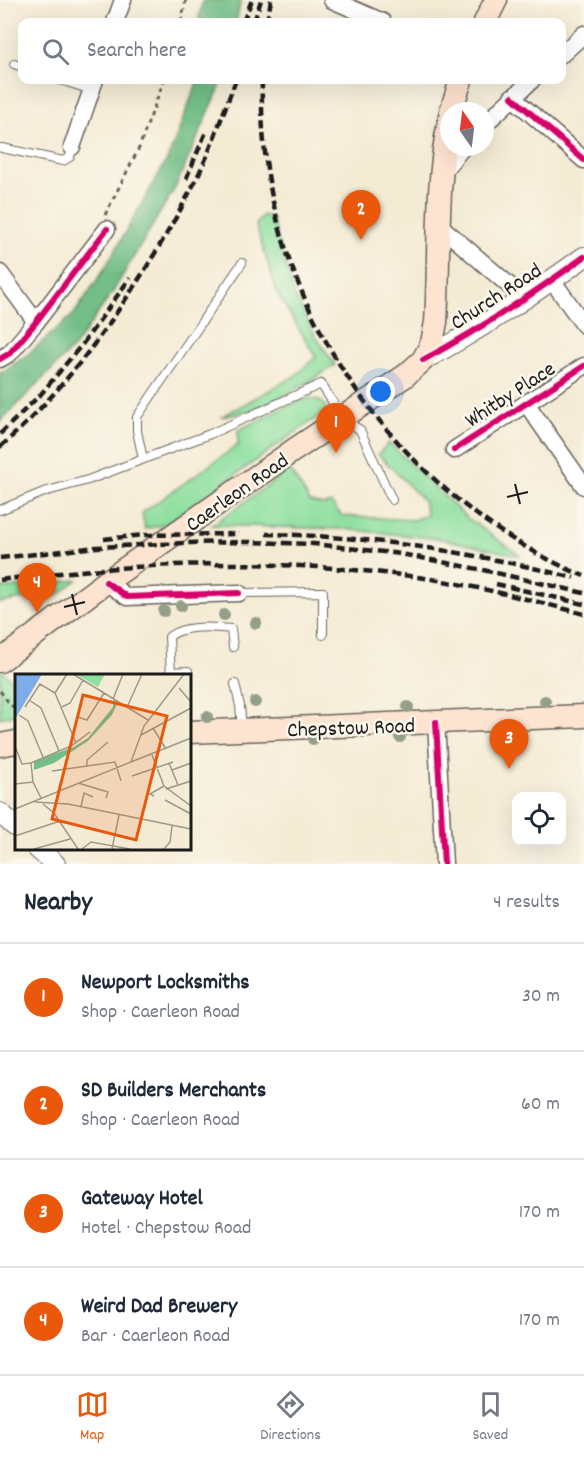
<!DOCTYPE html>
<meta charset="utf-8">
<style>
body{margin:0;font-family:Dekko,sans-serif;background:#f2f2f3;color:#1f2937}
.controls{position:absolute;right:18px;bottom:18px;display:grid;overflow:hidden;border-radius:12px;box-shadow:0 6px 24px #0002}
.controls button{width:54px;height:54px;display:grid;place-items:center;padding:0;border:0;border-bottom:2px solid #e0e1e3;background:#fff;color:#1f2937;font:30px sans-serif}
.compass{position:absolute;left:440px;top:102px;width:54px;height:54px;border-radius:50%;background:#fff;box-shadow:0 6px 24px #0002;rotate:346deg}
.you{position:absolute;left:381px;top:392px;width:21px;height:21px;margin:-15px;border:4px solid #fff;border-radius:50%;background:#1a73e8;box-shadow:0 0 0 9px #1a73e833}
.badge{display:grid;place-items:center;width:39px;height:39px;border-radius:50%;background:#ea580c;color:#fff;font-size:20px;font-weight:700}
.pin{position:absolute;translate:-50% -50px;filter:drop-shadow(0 2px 3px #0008)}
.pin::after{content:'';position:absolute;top:32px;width:21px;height:18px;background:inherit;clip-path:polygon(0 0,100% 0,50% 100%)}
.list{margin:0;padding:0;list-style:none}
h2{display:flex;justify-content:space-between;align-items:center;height:78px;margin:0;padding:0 24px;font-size:26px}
h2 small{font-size:20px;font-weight:400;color:#747a83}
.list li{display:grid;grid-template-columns:39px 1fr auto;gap:18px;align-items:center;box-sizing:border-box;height:108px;padding:0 24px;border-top:2px solid #e0e1e3}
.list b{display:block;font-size:22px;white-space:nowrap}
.list p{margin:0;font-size:20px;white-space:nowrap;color:#747a83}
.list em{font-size:20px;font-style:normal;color:#747a83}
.icon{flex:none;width:33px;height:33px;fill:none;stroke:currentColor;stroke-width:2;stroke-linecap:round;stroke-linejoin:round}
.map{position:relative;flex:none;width:584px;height:864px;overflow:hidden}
.search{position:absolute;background:#fff;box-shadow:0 6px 24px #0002;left:18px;right:18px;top:18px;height:66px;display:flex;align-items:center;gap:15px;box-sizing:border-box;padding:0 21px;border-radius:12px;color:#747a83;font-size:22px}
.sheet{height:510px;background:#fff}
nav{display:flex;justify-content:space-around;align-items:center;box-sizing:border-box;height:84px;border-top:2px solid #e0e1e3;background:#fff;font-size:16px;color:#747a83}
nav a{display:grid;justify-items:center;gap:3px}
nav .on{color:#ea580c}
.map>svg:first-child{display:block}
.green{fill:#8ddf9f;stroke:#547e5e;stroke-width:1.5}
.forest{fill:#72be86;stroke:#476d51;stroke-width:1.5}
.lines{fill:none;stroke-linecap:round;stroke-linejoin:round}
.service-casing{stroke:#68645c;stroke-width:10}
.minor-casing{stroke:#68645c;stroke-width:19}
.tertiary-casing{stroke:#68645c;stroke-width:22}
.secondary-casing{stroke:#68645c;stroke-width:25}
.path{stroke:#68645c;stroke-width:3;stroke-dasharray:4.5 4.5;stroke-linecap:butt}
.service{stroke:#fff;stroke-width:8}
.minor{stroke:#fff;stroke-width:16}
.tertiary{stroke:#fff;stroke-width:20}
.secondary{stroke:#fde4d1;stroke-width:22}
.rail{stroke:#1c1c1c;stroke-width:4.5;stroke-dasharray:9 4.5;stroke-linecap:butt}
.cycleway-casing{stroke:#fbf7ec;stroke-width:10}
.cycleway{stroke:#d6006c;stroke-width:6}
.tree{fill:#939f88}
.ticks{fill:none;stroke:#1c1c1c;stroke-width:2}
.labels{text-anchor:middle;stroke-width:5;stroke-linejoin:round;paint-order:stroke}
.street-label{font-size:22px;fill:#1c1c1c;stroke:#fbf7ec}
.inset-road{fill:none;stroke:#9e988a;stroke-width:1.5}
.view{fill:#e8590c;fill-opacity:0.15;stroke:#e8590c;stroke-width:3}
.inset-edge{fill:none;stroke:#1c1c1c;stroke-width:3}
</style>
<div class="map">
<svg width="584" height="864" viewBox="0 0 584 864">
<rect width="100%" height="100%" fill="#fbf7ec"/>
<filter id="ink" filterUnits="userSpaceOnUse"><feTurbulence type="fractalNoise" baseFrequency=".0167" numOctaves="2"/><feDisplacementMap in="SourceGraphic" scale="12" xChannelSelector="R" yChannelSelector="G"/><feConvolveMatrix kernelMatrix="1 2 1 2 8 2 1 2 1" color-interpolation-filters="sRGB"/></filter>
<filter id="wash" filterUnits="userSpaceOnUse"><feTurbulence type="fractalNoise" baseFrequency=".008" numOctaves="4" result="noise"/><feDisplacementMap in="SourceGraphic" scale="24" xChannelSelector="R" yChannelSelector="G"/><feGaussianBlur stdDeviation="1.35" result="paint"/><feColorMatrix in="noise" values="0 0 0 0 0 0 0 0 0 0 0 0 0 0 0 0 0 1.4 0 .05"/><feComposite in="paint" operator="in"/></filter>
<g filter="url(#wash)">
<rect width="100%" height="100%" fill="#f4ebd4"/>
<!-- green -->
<g class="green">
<path d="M 263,215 L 272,218 L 294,294 L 316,337 L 335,365 C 300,388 262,411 221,417 L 295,376 L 316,357 L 277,293 L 256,225 Z"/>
<path d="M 310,398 L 322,402 L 327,410 L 166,524 L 145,529 L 142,513 L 238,445 L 238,430 L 294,403 Z"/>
<path d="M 389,443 L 466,517 L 521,556 L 442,539 L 343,529 L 212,525 L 290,470 L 310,502 L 324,505 L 331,503 L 342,516 L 413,520 L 427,515 L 423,500 L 378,454 Z"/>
<path d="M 77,580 L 58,595 L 27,598 L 0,603 L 0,589 Z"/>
<path d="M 3,671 L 16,685 L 16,714 L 0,718 L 0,673 Z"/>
</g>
<!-- forest -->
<g class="forest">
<path d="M 203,0 L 241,0 L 236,22 L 198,22 Z"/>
<path d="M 198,80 L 223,80 L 175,188 L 112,293 L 75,346 L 0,422 L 0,373 L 26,356 L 74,314 L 105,268 L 169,156 Z"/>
</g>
</g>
<g filter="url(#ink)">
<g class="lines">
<defs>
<g id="service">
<path d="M 14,64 L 22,67"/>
<path d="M 60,80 L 92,90"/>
<path d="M 2,148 L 63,161 L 70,157 L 72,147"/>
<path d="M 143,459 L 137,431 L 137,417 L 242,263"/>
<path d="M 0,510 L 44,492 L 88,480 L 210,434 L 321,384 L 343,418 L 360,430 L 392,500"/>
<path d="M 239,593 L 323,592 L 323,635"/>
<path d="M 170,672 L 188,671"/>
<path d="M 171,675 L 169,637 C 182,625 214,627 231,629 L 233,647"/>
<path d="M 235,684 L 240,706 L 242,728"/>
</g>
<g id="minor">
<path d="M 332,0 L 383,22"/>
<path d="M 115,22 L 123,0"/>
<path d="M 562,54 L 584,34"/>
<path d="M 512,97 L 584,160"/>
<path d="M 485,124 L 532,80"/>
<path d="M 72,147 L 95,80"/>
<path d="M 442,172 L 463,147"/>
<path d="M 439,225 L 525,299"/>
<path d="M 0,273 L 36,322"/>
<path d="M 552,280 L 584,325"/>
<path d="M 0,359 L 10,353 L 36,322 L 107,229"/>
<path d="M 526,403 L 584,486"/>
<path d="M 454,450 L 584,366"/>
<path d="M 106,582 L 127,597 L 239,593"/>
<path d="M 436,722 L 444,864"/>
</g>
<g id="tertiary">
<path d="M 423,360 C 479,330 533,294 584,257"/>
<path d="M 0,813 L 16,827"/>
<path d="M 37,848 L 55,864"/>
</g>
<g id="secondary">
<path d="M 485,22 L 496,0"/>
<path d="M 451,111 L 461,80"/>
<path d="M 0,661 L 106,582 L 294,450 L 405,376 L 423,360 L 432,343 L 436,322 C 440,256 435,187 449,122"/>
<path d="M 189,732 L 584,716"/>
<path d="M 0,745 L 16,742"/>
</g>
</defs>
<!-- service casing -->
<use href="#service" class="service-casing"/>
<!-- minor casing -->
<use href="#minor" class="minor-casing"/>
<!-- tertiary casing -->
<use href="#tertiary" class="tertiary-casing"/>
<!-- secondary casing -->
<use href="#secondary" class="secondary-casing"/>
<!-- path -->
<g class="path">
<path d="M 181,22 L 186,0"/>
<path d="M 105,215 L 139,148 L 164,80"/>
<path d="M 0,691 L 9,703 L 16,710"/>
</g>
<!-- service -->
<use href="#service" class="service"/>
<!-- minor -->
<use href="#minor" class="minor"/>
<!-- tertiary -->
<use href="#tertiary" class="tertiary"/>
<!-- secondary -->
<use href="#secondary" class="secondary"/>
<!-- rail -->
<g class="rail">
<path d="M 243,22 L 252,0"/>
<path d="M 254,22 L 261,0"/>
<path d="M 267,22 L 271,0"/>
<path d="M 262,80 C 261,119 264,158 272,197 C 306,362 428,511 584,576"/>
<path d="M 186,179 L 206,132"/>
<path d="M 0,434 L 41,394 L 84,342 L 130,278"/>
<path d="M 0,447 C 58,397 105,333 146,268 C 168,232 190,195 207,156 C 217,131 226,105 236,80"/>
<path d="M 266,534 C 370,536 474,552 574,578"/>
<path d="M 104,539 L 144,535 L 239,534"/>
<path d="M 0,558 L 97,547 L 186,543 L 249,542 L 314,544 L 401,554 L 483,570 L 584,593"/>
<path d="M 0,580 C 114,565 229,559 344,569 C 375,572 407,575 438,580 C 487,589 536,601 584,614"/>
<path d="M 496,584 L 584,604"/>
</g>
<defs>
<g id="cycleway">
<path d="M 512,97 L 584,160"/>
<path d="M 0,359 L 10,353 L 36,322 L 107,229"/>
<path d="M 423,360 C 479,330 533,294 584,257"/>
<path d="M 454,450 L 584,366"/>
<path d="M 106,582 L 127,597 L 239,593"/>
<path d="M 436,722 L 444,864"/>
</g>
</defs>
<!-- cycleway casing -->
<use href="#cycleway" class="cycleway-casing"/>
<!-- cycleway -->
<use href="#cycleway" class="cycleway"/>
</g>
<!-- trees -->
<g class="tree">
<circle cx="181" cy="606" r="6"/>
<circle cx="164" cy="611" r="6"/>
<circle cx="224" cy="615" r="6"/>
<circle cx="256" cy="623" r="6"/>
<circle cx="545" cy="701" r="6"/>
<circle cx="255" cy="702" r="6"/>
<circle cx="408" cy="707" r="6"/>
<circle cx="207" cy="717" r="6"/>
<circle cx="400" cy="737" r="6"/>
<circle cx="313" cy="739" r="6"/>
</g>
</g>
<!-- ticks -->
<path class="ticks" d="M 515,484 L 520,504M 507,497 L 528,492M 72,594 L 77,615M 64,607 L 85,602"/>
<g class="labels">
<!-- street labels -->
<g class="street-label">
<text transform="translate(495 295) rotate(-33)" y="8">Church Road</text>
<text transform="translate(509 393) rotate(-33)" y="8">Whitby Place</text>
<text transform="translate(236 491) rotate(-35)" y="8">Caerleon Road</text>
<text transform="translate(351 726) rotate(-2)" y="8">Chepstow Road</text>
</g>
</g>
<!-- overview -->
<g transform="translate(15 674)">
<rect width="176" height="176" fill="#f4ebd4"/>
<path d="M 61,0 L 90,0 L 83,13 Z" fill="#8ddf9f"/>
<path d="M 98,26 L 103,28 L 97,41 L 73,67 L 39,89 L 19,96 L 19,87 L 59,73 L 73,64 L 98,33 Z" fill="#72be86"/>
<path d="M 0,0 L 27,0 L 0,45 Z" fill="#7dade8"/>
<path class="inset-road" d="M 58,0 L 133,46M 164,14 L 176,28M 40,19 L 52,0M 98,25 L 108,0M 14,26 L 26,34 L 44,77M 113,31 L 127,0M 10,33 L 25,10 L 40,19 L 61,69M 47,33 L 55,29 L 68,6M 4,41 L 13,47 L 28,83M 63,43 L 72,46 L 89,19M 138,54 L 151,75M 126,61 L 176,34M 0,72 L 7,90 L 16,89 L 56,72 L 75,58M 137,81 L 149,112 L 176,132M 116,88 L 176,64M 16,89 L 18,108 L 26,124M 154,89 L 163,111M 72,92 L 72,86 L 93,68M 157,96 L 176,89M 37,97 L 100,88 L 106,107M 117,102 L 158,88M 63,109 L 93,118 L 91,124M 0,110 L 18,108M 151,115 L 176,107M 139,122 L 135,120 L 149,112M 150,126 L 176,140M 20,128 L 53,130 L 176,155M 28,130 L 39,139 L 63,175M 66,133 L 69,119 L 78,123M 0,135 L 116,88 L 129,52 L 169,0M 0,162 L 45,147M 19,175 L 55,165M 67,175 L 76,168 L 115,175M 97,175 L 104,141M 149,175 L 155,168 L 157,152"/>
<path class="view" d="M 68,21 L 152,42 L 121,166 L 37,145 Z"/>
<rect width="176" height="176" class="inset-edge"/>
</g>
</svg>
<div class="controls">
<button><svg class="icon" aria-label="locate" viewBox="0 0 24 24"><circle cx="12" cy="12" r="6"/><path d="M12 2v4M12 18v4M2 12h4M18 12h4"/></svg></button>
</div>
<svg class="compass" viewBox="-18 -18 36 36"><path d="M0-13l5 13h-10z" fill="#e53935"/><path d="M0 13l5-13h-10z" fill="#747a83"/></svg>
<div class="you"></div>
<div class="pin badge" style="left:336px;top:453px">1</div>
<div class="pin badge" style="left:361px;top:240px">2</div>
<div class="pin badge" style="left:509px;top:769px">3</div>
<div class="pin badge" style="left:37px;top:613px">4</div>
<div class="search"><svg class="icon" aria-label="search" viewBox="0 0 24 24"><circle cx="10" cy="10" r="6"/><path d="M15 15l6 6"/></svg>Search here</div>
</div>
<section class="sheet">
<h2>Nearby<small>4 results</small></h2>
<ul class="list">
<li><span class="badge">1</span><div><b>Newport Locksmiths</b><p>Shop · Caerleon Road</p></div><em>30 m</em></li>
<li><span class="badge">2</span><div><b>SD Builders Merchants</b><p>Shop · Caerleon Road</p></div><em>60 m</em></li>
<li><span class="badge">3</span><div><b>Gateway Hotel</b><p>Hotel · Chepstow Road</p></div><em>170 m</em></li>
<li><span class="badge">4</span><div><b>Weird Dad Brewery</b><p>Bar · Caerleon Road</p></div><em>170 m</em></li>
</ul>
</section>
<nav>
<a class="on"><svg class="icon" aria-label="map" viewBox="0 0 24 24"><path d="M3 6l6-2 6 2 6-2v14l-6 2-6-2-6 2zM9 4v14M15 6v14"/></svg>Map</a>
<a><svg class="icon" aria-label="directions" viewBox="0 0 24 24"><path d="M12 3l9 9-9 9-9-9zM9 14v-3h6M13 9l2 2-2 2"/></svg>Directions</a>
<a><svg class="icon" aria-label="saved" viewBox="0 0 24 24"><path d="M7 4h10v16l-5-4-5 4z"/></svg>Saved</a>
</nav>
